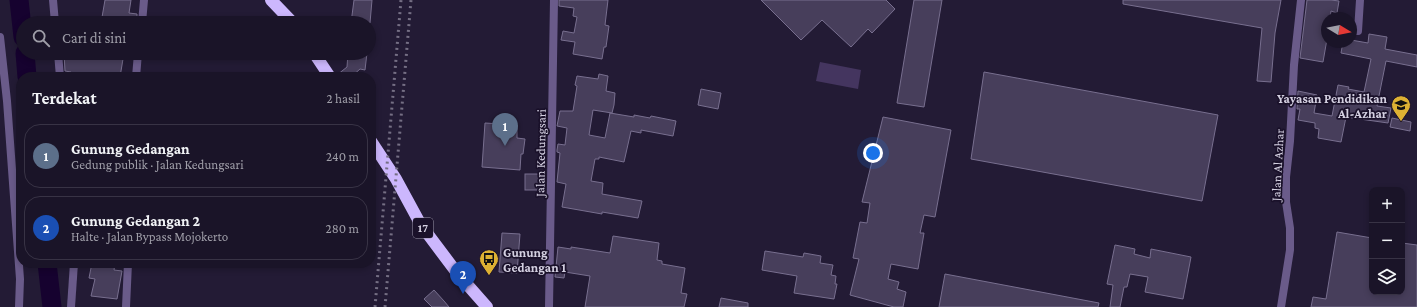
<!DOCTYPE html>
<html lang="id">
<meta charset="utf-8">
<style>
body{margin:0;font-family:"Crimson Pro",serif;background:#231d30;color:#f1f3f6}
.controls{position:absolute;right:12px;bottom:12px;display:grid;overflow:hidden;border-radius:8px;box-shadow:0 2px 6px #0003}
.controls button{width:36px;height:36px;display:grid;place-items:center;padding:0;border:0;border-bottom:1px solid #383345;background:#1a1428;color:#f1f3f6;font:20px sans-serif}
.compass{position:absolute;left:1321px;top:12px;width:36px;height:36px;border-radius:50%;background:#1a1428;box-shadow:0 2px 6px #0003;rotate:100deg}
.you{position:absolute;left:873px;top:153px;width:14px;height:14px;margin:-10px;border:3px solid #fff;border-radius:50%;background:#1a73e8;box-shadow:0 0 0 6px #1a73e833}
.badge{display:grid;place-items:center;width:26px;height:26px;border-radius:50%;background:#ddb133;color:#fff;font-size:13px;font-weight:700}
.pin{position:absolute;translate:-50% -33px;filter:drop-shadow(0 1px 2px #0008)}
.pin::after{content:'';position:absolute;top:21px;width:14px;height:12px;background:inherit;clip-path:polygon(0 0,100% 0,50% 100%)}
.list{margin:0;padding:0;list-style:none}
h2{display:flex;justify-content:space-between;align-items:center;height:52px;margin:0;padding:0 16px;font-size:17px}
h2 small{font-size:13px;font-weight:400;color:#9f9ea8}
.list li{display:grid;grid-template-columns:26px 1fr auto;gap:12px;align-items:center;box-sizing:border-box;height:64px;margin:0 8px 8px;padding:0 8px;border:1px solid #383345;border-radius:16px}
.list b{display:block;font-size:15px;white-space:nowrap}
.list p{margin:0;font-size:13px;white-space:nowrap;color:#9f9ea8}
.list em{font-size:13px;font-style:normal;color:#9f9ea8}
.icon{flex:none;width:22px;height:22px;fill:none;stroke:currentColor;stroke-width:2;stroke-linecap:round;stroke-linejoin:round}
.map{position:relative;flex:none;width:1417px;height:307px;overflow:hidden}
.search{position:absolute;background:#1a1428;box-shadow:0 2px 6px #0003;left:16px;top:16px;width:360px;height:44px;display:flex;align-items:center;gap:10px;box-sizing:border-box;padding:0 14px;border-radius:22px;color:#9f9ea8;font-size:15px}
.panel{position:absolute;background:#1a1428;box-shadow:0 2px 6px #0003;left:16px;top:72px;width:360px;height:196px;border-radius:16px}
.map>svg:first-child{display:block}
.green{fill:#44355f}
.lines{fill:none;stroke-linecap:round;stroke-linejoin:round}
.river{stroke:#16022f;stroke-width:19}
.building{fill:#473e5b;stroke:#786f8f}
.street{stroke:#6a5b8a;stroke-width:8}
.highway{stroke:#ccb7fd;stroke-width:12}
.rail{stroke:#756f84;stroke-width:3;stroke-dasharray:2 4;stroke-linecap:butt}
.labels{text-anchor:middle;stroke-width:3.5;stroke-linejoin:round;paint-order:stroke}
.shield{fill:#1a112a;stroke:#9c97aa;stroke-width:1}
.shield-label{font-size:12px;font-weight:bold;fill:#d4d0e1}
.poi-label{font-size:13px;font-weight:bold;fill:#d4d0e1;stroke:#1a112a;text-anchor:end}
.street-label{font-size:13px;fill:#d4d0e1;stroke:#1a112a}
</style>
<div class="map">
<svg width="1417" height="307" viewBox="0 0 1417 307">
<rect width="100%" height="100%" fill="#231b35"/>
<!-- green -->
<path class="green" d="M 820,62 L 861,70 L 858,89 L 816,81 Z"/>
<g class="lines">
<!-- river -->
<g class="river">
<path d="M 19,0 L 23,37"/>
<path d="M 25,53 L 27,77"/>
<path d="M 47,263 L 52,307"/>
</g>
</g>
<!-- building -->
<g class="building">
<path d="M 105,0 L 131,0 L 129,13 L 137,14 L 137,23 L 101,23 Z"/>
<path d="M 354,0 L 372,0 L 370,23 L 351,23 Z"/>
<path d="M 559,0 L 608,0 L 605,25 L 609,26 L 606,47 L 604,47 L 602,59 L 573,54 L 575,42 L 561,40 L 563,31 L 574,33 L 577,17 L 573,16 L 574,8 L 559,6 Z"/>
<path d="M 761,0 L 886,0 L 895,9 L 872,33 L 868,29 L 851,47 L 822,20 L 801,40 Z"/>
<path d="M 914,0 L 942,0 L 924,107 L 897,103 Z"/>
<path d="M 1123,0 L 1281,0 L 1275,33 L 1271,82 L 1257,81 L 1262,28 L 1123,4 Z"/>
<path d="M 1307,0 L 1331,0 L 1339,1 L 1337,13 L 1331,11 L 1330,18 L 1327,18 L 1327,39 L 1323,62 L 1300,58 Z"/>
<path d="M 1369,34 L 1387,37 L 1385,49 L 1417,55 L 1417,67 L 1386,61 L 1377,106 L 1391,108 L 1388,123 L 1346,117 L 1341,142 L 1318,138 L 1319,129 L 1315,128 L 1315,123 L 1298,120 L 1300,109 L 1297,109 L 1298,91 L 1317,95 L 1314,113 L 1332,116 L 1338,85 L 1349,87 L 1348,89 L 1364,92 L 1371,59 L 1341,53 L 1343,42 L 1351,42 L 1351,40 L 1368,43 Z"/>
<path d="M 64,53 L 124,53 L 120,77 L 70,77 L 71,72 L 65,71 Z"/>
<path d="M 348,53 L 367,53 L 365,70 L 360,69 L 351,77 L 337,77 L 337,75 L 347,67 Z"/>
<path d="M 984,72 L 1218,115 L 1202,201 L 971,159 Z"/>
<path d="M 599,74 L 608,76 L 606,91 L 615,93 L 614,105 L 612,113 L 593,110 L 589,135 L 605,138 L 610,113 L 634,117 L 634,115 L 650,118 L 651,116 L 676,121 L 673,136 L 641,130 L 641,133 L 631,131 L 624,162 L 599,157 L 599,159 L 595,159 L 591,181 L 603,183 L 602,194 L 642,201 L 638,218 L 602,212 L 602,214 L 562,207 L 566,184 L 557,182 L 560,153 L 557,152 L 557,150 L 558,144 L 565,145 L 567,128 L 557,126 L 560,111 L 573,111 L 577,86 L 575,85 L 577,76 L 598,79 Z"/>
<path d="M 701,89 L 721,93 L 718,109 L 698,105 Z"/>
<path d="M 883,117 L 951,130 L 935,217 L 924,215 L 920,233 L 924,233 L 918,269 L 891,264 L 888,279 L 899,282 L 897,289 L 906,292 L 903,307 L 894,307 L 850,295 L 859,259 L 853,258 L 860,222 L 867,223 L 870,203 L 862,202 Z"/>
<path d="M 1392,118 L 1411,122 L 1410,131 L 1390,127 Z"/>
<path d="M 485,123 L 517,125 L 517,138 L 525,139 L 523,154 L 521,154 L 520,170 L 482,167 Z"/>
<rect x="525" y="174" width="15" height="16"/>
<path d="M 1337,232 L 1372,238 L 1372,292 L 1402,292 L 1402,243 L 1417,245 L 1417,307 L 1311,307 L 1313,297 L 1326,299 Z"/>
<path d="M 502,233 L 520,234 L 517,273 L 499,272 Z"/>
<path d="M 613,236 L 659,243 L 657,260 L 662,261 L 662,264 L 685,268 L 681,293 L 687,294 L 684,307 L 585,307 L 590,276 L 565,272 L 564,278 L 555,277 L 558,247 L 571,249 L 571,247 L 610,253 Z"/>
<path d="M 1115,245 L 1135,249 L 1134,254 L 1150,258 L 1151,249 L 1191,257 L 1183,299 L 1145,292 L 1148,277 L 1130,274 L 1127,287 L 1124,287 L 1120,307 L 1110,307 L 1113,285 L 1107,284 Z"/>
<path d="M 765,251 L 803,257 L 804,253 L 821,256 L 820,263 L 833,265 L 831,275 L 836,276 L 835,284 L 837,284 L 834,299 L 794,293 L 797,276 L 762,270 Z"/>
<path d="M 92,263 L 115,263 L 114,270 L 122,271 L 117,299 L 91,296 L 95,279 L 89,278 Z"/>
<path d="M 945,274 L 1099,303 L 1098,307 L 939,307 Z"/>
<path d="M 434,290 L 444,301 L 449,307 L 432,307 L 424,299 Z"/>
<path d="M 721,298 L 748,303 L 748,307 L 719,307 Z"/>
</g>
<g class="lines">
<!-- street -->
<g class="street">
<path d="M 53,0 L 55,23"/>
<path d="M 142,23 L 144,0"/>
<path d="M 1358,31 L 1360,0"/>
<path d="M 0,37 L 7,101 L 20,279 L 19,307"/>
<path d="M 58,53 L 60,77"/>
<path d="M 136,77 L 138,53"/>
<path d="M 71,307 L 74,263"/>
<path d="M 126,307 L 128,263"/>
<path d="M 549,307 L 554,0"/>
<path d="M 1281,307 L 1290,250 L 1290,228 L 1286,202 L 1286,177 L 1290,141 L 1294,65 L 1301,0"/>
</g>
<!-- highway -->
<g class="highway">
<path d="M 271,0 L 293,23"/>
<path d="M 314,53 L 330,77"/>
<path d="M 371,141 L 396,179 L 421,225 L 457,273 L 487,307"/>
</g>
<!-- rail -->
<g class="rail">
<path d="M 375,307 L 401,0"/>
<path d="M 385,307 L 411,0"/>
</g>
</g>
<!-- icons -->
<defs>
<symbol id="school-pin" viewBox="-11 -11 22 30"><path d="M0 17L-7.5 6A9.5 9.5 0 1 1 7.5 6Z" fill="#ddb133" stroke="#1a112a"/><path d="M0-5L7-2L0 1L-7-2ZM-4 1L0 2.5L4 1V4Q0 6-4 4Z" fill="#111"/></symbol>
<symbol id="bus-pin" viewBox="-11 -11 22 30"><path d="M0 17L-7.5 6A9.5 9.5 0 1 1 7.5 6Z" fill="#ddb133" stroke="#1a112a"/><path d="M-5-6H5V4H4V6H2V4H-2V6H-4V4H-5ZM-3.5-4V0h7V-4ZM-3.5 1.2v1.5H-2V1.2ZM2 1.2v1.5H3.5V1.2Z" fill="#111"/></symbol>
</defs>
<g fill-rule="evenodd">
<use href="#school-pin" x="1390" y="94" width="22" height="30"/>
<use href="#bus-pin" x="478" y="248" width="22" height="30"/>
</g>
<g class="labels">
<!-- shield labels -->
<rect class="shield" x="413" y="218" width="20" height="20" rx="3"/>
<g class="shield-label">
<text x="423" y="232">17</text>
</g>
<!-- poi labels -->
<g class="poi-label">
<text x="1387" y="103">Yayasan Pendidikan<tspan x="1387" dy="15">Al-Azhar</tspan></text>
<text x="503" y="257" text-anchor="start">Gunung<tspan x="503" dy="15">Gedangan 1</tspan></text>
</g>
<!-- street labels -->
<g class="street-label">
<text transform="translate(540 153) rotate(-89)" y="5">Jalan Kedungsari</text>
<text transform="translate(1277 165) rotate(-87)" y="5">Jalan Al Azhar</text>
</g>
</g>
</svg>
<div class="controls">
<button>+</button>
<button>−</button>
<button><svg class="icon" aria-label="layers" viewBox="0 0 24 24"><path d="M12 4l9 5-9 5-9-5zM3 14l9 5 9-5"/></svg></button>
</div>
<svg class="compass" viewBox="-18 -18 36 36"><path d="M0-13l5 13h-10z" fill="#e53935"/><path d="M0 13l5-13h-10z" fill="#9f9ea8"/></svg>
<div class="you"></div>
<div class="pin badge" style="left:505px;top:146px;background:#5c6f8a">1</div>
<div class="pin badge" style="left:463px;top:294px;background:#1a4fb4">2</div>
<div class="search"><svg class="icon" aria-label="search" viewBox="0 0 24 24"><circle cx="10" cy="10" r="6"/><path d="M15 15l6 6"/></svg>Cari di sini</div>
<section class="panel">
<h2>Terdekat<small>2 hasil</small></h2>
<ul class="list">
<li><span class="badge" style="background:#5c6f8a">1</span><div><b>Gunung Gedangan</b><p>Gedung publik · Jalan Kedungsari</p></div><em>240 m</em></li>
<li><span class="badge" style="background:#1a4fb4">2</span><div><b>Gunung Gedangan 2</b><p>Halte · Jalan Bypass Mojokerto</p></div><em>280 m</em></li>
</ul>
</section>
</div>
